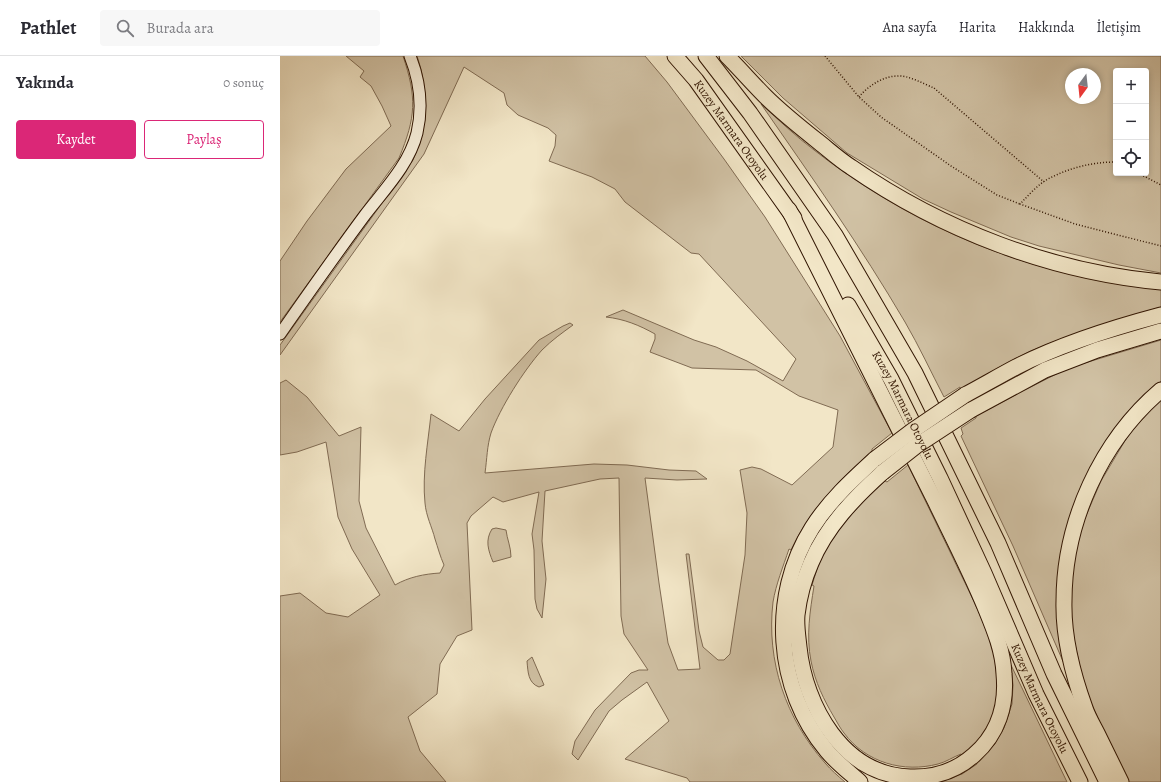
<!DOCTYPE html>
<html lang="tr">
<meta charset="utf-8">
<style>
body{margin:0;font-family:Alegreya,serif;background:#f7f7f7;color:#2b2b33}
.controls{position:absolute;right:12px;top:12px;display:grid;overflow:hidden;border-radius:4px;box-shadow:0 2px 6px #0003}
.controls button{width:36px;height:36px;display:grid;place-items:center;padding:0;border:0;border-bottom:1px solid #e1e1e2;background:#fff;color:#2b2b33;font:20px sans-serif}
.compass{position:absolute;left:785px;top:12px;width:36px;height:36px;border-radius:50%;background:#fff;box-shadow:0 2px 6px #0003;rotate:195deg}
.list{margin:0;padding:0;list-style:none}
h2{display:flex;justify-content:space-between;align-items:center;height:52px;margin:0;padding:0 16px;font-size:17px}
h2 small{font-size:13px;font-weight:400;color:#7c7c81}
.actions{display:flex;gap:8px;padding:12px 16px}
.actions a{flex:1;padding:9px 0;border:1px solid #db2777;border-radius:4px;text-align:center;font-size:14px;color:#db2777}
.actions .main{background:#db2777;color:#fff}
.icon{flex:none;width:22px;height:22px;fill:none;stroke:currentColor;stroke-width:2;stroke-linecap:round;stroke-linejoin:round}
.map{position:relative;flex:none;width:881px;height:726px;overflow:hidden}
header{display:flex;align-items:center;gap:24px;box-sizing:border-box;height:56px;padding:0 20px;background:#fff;border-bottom:1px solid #e1e1e2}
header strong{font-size:19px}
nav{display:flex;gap:22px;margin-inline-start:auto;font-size:14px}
.search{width:280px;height:36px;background:#f7f7f7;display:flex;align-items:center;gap:10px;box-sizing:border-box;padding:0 14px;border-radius:4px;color:#7c7c81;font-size:15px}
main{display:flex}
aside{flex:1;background:#fff}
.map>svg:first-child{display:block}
.green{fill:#d1c2a5;stroke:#806b53;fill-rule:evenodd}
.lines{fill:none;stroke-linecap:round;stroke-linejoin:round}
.secondary-casing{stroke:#301401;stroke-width:13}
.highway-casing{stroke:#301401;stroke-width:17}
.path{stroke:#301401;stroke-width:1.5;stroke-dasharray:1 2;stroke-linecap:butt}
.secondary{stroke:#f7efdb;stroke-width:11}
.highway{stroke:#f2e6c7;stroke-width:15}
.highway-bridge-casing{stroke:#301401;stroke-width:17;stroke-linecap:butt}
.highway-bridge{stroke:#f2e6c7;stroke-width:15}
.labels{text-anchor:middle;stroke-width:3;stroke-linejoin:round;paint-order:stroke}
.street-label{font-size:12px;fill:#301401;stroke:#f7efdb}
</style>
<header>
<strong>Pathlet</strong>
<div class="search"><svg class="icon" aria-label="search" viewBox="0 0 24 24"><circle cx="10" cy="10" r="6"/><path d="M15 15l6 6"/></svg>Burada ara</div>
<nav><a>Ana sayfa</a><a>Harita</a><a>Hakkında</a><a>İletişim</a></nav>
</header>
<main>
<aside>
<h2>Yakında<small>0 sonuç</small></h2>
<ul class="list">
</ul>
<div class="actions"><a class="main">Kaydet</a><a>Paylaş</a></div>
</aside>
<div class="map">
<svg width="881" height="726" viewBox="0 0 881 726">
<rect width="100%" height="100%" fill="#f2e6c7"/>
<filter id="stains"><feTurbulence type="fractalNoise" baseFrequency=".005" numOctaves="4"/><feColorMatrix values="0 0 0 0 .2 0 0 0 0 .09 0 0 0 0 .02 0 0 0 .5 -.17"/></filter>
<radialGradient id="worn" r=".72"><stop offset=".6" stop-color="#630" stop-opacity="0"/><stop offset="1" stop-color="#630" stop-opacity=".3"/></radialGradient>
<!-- green -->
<g class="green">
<path d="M 66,0 L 123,0 C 137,42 136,61 119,102 L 0,266 L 0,205 L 27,165 L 66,113 L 111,70 L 102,50 L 91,30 L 80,21 L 84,15 Z"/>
<path d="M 137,0 L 365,0 L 387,26 L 444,103 L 485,161 L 560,280 L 612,377 L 592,393 L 592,395 C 558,426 531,452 511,494 L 509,493 C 503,511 496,528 493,546 C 486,605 506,663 545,707 C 551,714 558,720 565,726 L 410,726 L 407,722 L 345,703 L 389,665 L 367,626 L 342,644 L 329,655 L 298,704 L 292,698 L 295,685 L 315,654 L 351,617 L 359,614 L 368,614 L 344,578 L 341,560 L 339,422 L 320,423 L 265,435 L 262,485 L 266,523 L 262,562 L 257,553 L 255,543 L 254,494 L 252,478 L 259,436 L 223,446 L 213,441 L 191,460 L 187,467 L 192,574 L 177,580 L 160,608 L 157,638 L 128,661 L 140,695 L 166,726 L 0,726 L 0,540 L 20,537 L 46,557 L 68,561 L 100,539 L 72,493 L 58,461 L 46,386 L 17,396 L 0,399 L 0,327 L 6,324 L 27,341 L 59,380 L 81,371 L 79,445 L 86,472 L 115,529 C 129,521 144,518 160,517 L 164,509 C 160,500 158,492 155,483 C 152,471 146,460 145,447 C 142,418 148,387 151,358 L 179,375 L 205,343 L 259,284 L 283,270 L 290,267 L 293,269 C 282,277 272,284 262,294 C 244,314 220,352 211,377 C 207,390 207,403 205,417 L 314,408 L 347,409 L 389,414 L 416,415 L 427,423 L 397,424 L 365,422 L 379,527 L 388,587 L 398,614 L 420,613 L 406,498 L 409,498 L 419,575 L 423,591 L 438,604 L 444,604 L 450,598 L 465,499 L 467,457 L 460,414 L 472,411 L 481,413 L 512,429 L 553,391 L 558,354 L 519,340 L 476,314 L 412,312 L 370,296 L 375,283 L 375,278 C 359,269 344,263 326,261 L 343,254 L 414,284 L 436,291 L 467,305 L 503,325 L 516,303 L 419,198 L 411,197 L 345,146 L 335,133 L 312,121 L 269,105 L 275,90 L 276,79 L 268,72 L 238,59 L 227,49 L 224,37 L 184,11 L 144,98 L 0,299 L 0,289 L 133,104 C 147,70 149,35 137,0 Z"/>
<path d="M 461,0 L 881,0 L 881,217 L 839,209 L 759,190 L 731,181 L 671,156 L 643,143 L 567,97 L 503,42 ZM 836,15 L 866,15 L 866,117 L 836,117 ZM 791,18 L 815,18 L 815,42 L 791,42 Z"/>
<path d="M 481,48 C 499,64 515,80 534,94 C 611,154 699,197 794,219 C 823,226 852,229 881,232 L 881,251 C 837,264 793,277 751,295 C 727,306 704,320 681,333 L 680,331 L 664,341 C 651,316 639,290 625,266 C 581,191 531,120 481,48 Z"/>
<path d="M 881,284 L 881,325 L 869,336 L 797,442 L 785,610 L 733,490 L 681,380 L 683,378 L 681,372 L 696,362 L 696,360 L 741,336 L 788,312 Z"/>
<path d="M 881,342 L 881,726 L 847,726 L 805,634 L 793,579 L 791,552 L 792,524 L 795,498 L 802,469 L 821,425 L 849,378 Z"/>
<path d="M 628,409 C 643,440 658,471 673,502 C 692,543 728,604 716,650 C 710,671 698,686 683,700 L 681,698 C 673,701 666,706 658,708 C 624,717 586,707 564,677 C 560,672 557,666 554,661 C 544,644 535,626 531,605 C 526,580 530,555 534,530 L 532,529 C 535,520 537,511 541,503 C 555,472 581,447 605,425 L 607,426 Z"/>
<path d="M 216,472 L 226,474 C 227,483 231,491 231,501 L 213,506 C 208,494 205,484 212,473 Z"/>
<path d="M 252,601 L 264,629 L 259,631 C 248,627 248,616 247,605 Z"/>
<path d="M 731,609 L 787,726 L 660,726 L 682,718 L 697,708 L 697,705 L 714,689 L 724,672 L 732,648 L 733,629 Z"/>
</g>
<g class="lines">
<defs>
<path id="secondary" d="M 0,278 C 28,238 56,198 85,159 C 104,134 129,109 137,77 C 143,51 140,25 130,0"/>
<g id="highway">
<path id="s1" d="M 395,0 L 416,24 L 514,162"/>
<path d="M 426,0 L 470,57 L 555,179 L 635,317 L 718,487 L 774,618 L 827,726"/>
<path d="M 447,0 C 460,13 472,27 485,40 C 502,57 521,72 540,87 C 550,95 560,104 571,111 C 662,174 771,216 881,226"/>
<path d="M 509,154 C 558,251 607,348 655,445 C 672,480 690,515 705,551 C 714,573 723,594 724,618 C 727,649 718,678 694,699 C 676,715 654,722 630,721 C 563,719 525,650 519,591 C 518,581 516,569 517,559 C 519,542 524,523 531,507 C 546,471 574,442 603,416"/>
<path id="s2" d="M 568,249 L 611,323 L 660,422 L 704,517 L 756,638 L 800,726"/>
<path d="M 685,339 C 702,330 719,320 736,311 C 781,288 832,272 881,259"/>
<path d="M 691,354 L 765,314 L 817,294 L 881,275"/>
<path d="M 580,726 C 569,716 557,707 547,695 C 495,633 489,540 532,472 C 549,445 572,424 595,403"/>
<path d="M 841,726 C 833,710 825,693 817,677 C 813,669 808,661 805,652 C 793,619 783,581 784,545 C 784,466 821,385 881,334"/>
</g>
</defs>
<!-- secondary casing -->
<use href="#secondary" class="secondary-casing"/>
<!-- highway casing -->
<use href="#highway" class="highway-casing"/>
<!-- path -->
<g class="path">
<path d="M 545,0 L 579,41 L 601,61 L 671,110 L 717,139 L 740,148"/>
<path d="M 579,41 C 588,30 603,20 618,20 C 628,19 644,28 654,32 L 764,126"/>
<path d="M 836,106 C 812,106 789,112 768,123 C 757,129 748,140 740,148 L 795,168 L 881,190"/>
<path d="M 858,117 L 881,129"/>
</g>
<!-- secondary -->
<use href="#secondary" class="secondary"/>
<!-- highway -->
<use href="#highway" class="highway"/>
<defs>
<g id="highway-bridge">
<path d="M 595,403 L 632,375 L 685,339"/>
<path d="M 603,416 L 636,390 L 691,354"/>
</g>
</defs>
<!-- highway-bridge casing -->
<use href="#highway-bridge" class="highway-bridge-casing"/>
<!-- highway-bridge -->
<use href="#highway-bridge" class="highway-bridge"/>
</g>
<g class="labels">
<!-- street labels -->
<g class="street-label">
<text dy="4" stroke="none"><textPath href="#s1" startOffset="93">Kuzey Marmara Otoyolu</textPath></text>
<text dy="4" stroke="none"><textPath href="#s2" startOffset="114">Kuzey Marmara Otoyolu</textPath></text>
<text dy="4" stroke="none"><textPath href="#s2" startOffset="438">Kuzey Marmara Otoyolu</textPath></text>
</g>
</g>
<rect width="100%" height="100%" filter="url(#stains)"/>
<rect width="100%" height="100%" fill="url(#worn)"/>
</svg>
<div class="controls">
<button>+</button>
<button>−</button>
<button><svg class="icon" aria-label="locate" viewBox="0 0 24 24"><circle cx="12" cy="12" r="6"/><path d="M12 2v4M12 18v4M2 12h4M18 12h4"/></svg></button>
</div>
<svg class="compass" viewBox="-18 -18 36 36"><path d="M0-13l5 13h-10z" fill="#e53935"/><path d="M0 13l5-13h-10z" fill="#7c7c81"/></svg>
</div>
</main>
